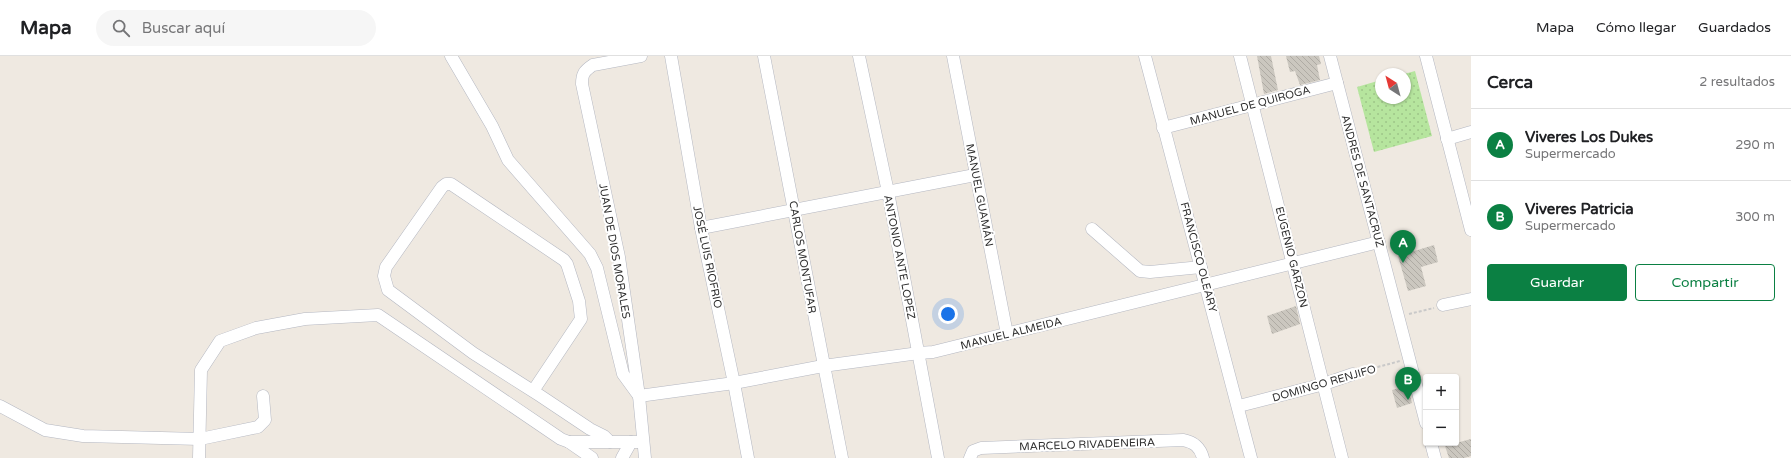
<!DOCTYPE html>
<html lang="es">
<meta charset="utf-8">
<style>
body{margin:0;font-family:"Varela Round",sans-serif;background:#f6f6f6;color:#202124}
.controls{position:absolute;right:12px;bottom:12px;display:grid;overflow:hidden;border-radius:4px;box-shadow:0 1px 3px #0004}
.controls button{width:36px;height:36px;display:grid;place-items:center;padding:0;border:0;border-bottom:1px solid #e0e0e0;background:#fff;color:#202124;font:20px sans-serif}
.compass{position:absolute;left:1375px;top:12px;width:36px;height:36px;border-radius:50%;background:#fff;box-shadow:0 1px 3px #0004;rotate:324deg}
.you{position:absolute;left:948px;top:258px;width:14px;height:14px;margin:-10px;border:3px solid #fff;border-radius:50%;background:#1a73e8;box-shadow:0 0 0 6px #1a73e833}
.badge{display:grid;place-items:center;width:26px;height:26px;border-radius:50%;background:#0b8043;color:#fff;font-size:13px;font-weight:700}
.pin{position:absolute;translate:-50% -33px;filter:drop-shadow(0 1px 2px #0008)}
.pin::after{content:'';position:absolute;top:21px;width:14px;height:12px;background:inherit;clip-path:polygon(0 0,100% 0,50% 100%)}
.list{margin:0;padding:0;list-style:none}
h2{display:flex;justify-content:space-between;align-items:center;height:52px;margin:0;padding:0 16px;font-size:17px}
h2 small{font-size:13px;font-weight:400;color:#757577}
.list li{display:grid;grid-template-columns:26px 1fr auto;gap:12px;align-items:center;box-sizing:border-box;height:72px;padding:0 16px;border-top:1px solid #e0e0e0}
.list b{display:block;font-size:15px;white-space:nowrap}
.list p{margin:0;font-size:13px;white-space:nowrap;color:#757577}
.list em{font-size:13px;font-style:normal;color:#757577}
.actions{display:flex;gap:8px;padding:12px 16px}
.actions a{flex:1;padding:9px 0;border:1px solid #0b8043;border-radius:4px;text-align:center;font-size:14px;color:#0b8043}
.actions .main{background:#0b8043;color:#fff}
.icon{flex:none;width:22px;height:22px;fill:none;stroke:currentColor;stroke-width:2;stroke-linecap:round;stroke-linejoin:round}
.map{position:relative;flex:none;width:1471px;height:402px;overflow:hidden}
header{display:flex;align-items:center;gap:24px;box-sizing:border-box;height:56px;padding:0 20px;background:#fff;border-bottom:1px solid #e0e0e0}
header strong{font-size:19px}
nav{display:flex;gap:22px;margin-inline-start:auto;font-size:14px}
.search{width:280px;height:36px;background:#f6f6f6;display:flex;align-items:center;gap:10px;box-sizing:border-box;padding:0 14px;border-radius:22px;color:#757577;font-size:15px}
main{display:flex}
aside{flex:1;background:#fff}
.map>svg:first-child{display:block}
.park{fill:url(#park-dots)}
.building{fill:url(#building-back-hatch)}
.lines{fill:none;stroke-linecap:round;stroke-linejoin:round}
.minor-casing{stroke:#b4b7c1;stroke-width:13}
.path{stroke:#c9c9c9;stroke-width:2;stroke-dasharray:3 2;stroke-linecap:butt}
.minor{stroke:#fff;stroke-width:12}
.labels{text-anchor:middle;stroke-width:4;stroke-linejoin:round;paint-order:stroke}
.street-label{font-size:11px;fill:#2e2e2e;stroke:#fff}
</style>
<header>
<strong>Mapa</strong>
<div class="search"><svg class="icon" aria-label="search" viewBox="0 0 24 24"><circle cx="10" cy="10" r="6"/><path d="M15 15l6 6"/></svg>Buscar aquí</div>
<nav><a>Mapa</a><a>Cómo llegar</a><a>Guardados</a></nav>
</header>
<main>
<div class="map">
<svg width="1471" height="402" viewBox="0 0 1471 402">
<defs>
<pattern id="park-dots" width="8" height="8" patternUnits="userSpaceOnUse"><rect width="8" height="8" fill="#b6e59e"/><path d="M2 2h.1M6 6h.1" fill="none" stroke="#9dc588" stroke-width="1.8" stroke-linecap="round"/></pattern>
<pattern id="building-back-hatch" width="6" height="6" patternUnits="userSpaceOnUse"><rect width="6" height="6" fill="#cbc7bf"/><path d="M-1 5l2 2M0 0l6 6M5-1l2 2" fill="none" stroke="#afaba4"/></pattern>
</defs>
<rect width="100%" height="100%" fill="#efe9e1"/>
<!-- park -->
<path class="park" d="M 1415,15 L 1432,80 L 1374,96 L 1357,31 L 1381,24 L 1381,42 L 1405,42 L 1404,18 Z"/>
<!-- building -->
<g class="building">
<path d="M 1257,0 L 1271,0 L 1278,34 L 1264,38 Z"/>
<path d="M 1286,0 L 1319,0 L 1321,8 L 1317,9 L 1320,24 L 1300,29 L 1295,15 L 1290,16 Z"/>
<path d="M 1434,189 L 1438,206 L 1421,211 L 1426,230 L 1408,235 L 1398,200 Z"/>
<path d="M 1296,250 L 1300,268 L 1272,278 L 1267,260 Z"/>
<path d="M 1407,330 L 1412,347 L 1397,352 L 1392,334 Z"/>
<path d="M 1471,383 L 1471,400 L 1464,402 L 1449,402 L 1445,390 Z"/>
</g>
<g class="lines">
<defs>
<g id="minor">
<path d="M 451,0 L 492,70 L 508,104 L 590,198 L 597,212 L 623,318 L 639,340 L 734,327 L 823,310 L 919,297 L 933,296 L 1379,186"/>
<path d="M 641,0 L 593,9 C 584,15 582,18 582,28 L 619,201 L 639,340 L 645,402"/>
<path d="M 671,0 L 701,172 L 734,327 L 748,402"/>
<path d="M 764,0 L 842,402"/>
<path d="M 859,0 L 888,136 L 938,402"/>
<path d="M 953,0 L 1007,278"/>
<path d="M 1145,0 L 1251,402"/>
<path d="M 1240,0 L 1342,402"/>
<path d="M 1330,0 L 1426,367"/>
<path d="M 1426,0 L 1471,174"/>
<path d="M 1163,72 L 1337,27"/>
<path d="M 1447,83 L 1471,76"/>
<path d="M 701,172 L 975,119"/>
<path d="M 1092,173 L 1140,215 L 1150,216 L 1201,211"/>
<path d="M 1443,249 L 1471,243"/>
<path d="M 533,335 L 581,263 L 579,245 L 567,208 L 564,204 L 451,128 L 446,128 L 442,131 L 386,211 L 384,220 L 388,234 L 473,297 L 539,339 L 590,373 L 604,380 L 610,386"/>
<path d="M 0,350 L 45,374 L 83,380 L 200,383 L 258,371 L 265,364 L 263,340"/>
<path d="M 1239,350 L 1324,328 L 1353,318"/>
<path d="M 569,386 L 592,402"/>
<path d="M 1431,387 L 1435,402"/>
<path d="M 199,402 L 201,314 L 220,285 L 256,272 L 305,263 L 378,259 L 561,383 L 569,386 L 642,386"/>
<path d="M 622,402 L 631,386"/>
<path d="M 970,402 L 973,395 L 981,392 L 1183,384 C 1194,386 1200,391 1203,402"/>
</g>
</defs>
<!-- minor casing -->
<use href="#minor" class="minor-casing"/>
<!-- path -->
<g class="path">
<path d="M 1409,258 L 1434,252"/>
<path d="M 1363,315 L 1400,305"/>
</g>
<!-- minor -->
<use href="#minor" class="minor"/>
</g>
<g class="labels">
<!-- street labels -->
<g class="street-label">
<text transform="translate(1250 49) rotate(-15)" y="4">MANUEL DE QUIROGA</text>
<text transform="translate(1363 125) rotate(75)" y="4">ANDRES DE SANTACRUZ</text>
<text transform="translate(980 139) rotate(79)" y="4">MANUEL GUAMÁN</text>
<text transform="translate(615 195) rotate(80)" y="4">JUAN DE DIOS MORALES</text>
<text transform="translate(708 201) rotate(78)" y="4">JOSÉ LUIS RIOFRIO</text>
<text transform="translate(803 201) rotate(80)" y="4">CARLOS MONTUFAR</text>
<text transform="translate(900 201) rotate(79)" y="4">ANTONIO ANTE LOPEZ</text>
<text transform="translate(1199 201) rotate(75)" y="4">FRANCISCO OLEARY</text>
<text transform="translate(1292 201) rotate(76)" y="4">EUGENIO GARZON</text>
<text transform="translate(1011 277) rotate(-14)" y="4">MANUEL ALMEIDA</text>
<text transform="translate(1324 327) rotate(-16)" y="4">DOMINGO RENJIFO</text>
<text transform="translate(1087 388) rotate(-2)" y="4">MARCELO RIVADENEIRA</text>
</g>
</g>
</svg>
<div class="controls">
<button>+</button>
<button>−</button>
</div>
<svg class="compass" viewBox="-18 -18 36 36"><path d="M0-13l5 13h-10z" fill="#e53935"/><path d="M0 13l5-13h-10z" fill="#757577"/></svg>
<div class="you"></div>
<div class="pin badge" style="left:1403px;top:207px">A</div>
<div class="pin badge" style="left:1408px;top:344px">B</div>
</div>
<aside>
<h2>Cerca<small>2 resultados</small></h2>
<ul class="list">
<li><span class="badge">A</span><div><b>Viveres Los Dukes</b><p>Supermercado</p></div><em>290 m</em></li>
<li><span class="badge">B</span><div><b>Viveres Patricia</b><p>Supermercado</p></div><em>300 m</em></li>
</ul>
<div class="actions"><a class="main">Guardar</a><a>Compartir</a></div>
</aside>
</main>
